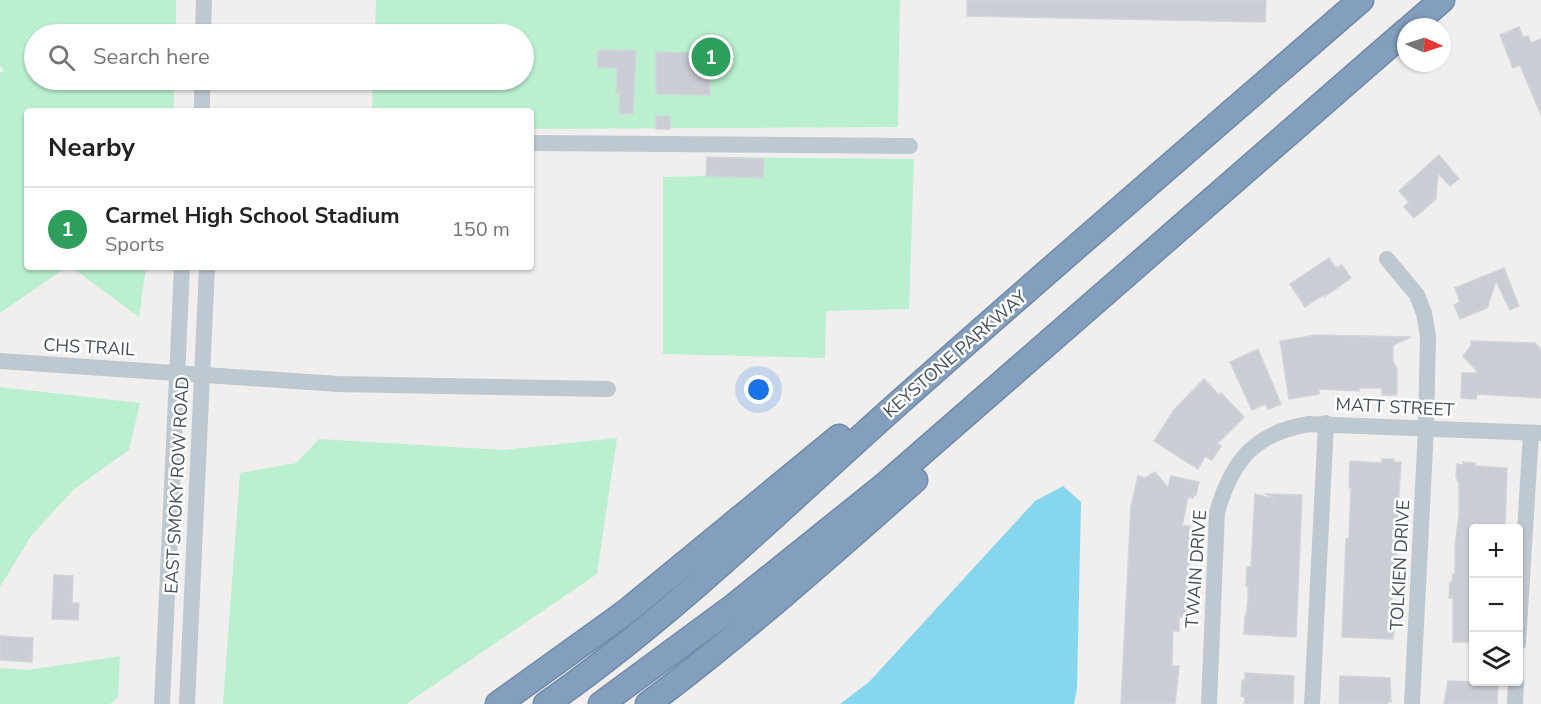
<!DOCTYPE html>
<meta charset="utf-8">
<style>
body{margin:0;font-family:"Nunito Sans",sans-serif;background:#f6f6f6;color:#222}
.controls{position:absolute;right:18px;bottom:18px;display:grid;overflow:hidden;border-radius:6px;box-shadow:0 2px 4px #0004}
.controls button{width:54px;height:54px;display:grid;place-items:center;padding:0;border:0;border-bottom:2px solid #e0e0e0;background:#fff;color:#222;font:30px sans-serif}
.compass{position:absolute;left:1397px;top:18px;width:54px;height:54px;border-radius:50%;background:#fff;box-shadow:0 2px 4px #0004;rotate:93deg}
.you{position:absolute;left:759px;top:390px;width:21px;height:21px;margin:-15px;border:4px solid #fff;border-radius:50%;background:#1a73e8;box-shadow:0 0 0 9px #1a73e833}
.badge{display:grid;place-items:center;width:39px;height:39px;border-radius:50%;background:#b45309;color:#fff;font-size:20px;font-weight:700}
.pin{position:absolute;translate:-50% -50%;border:3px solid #fff;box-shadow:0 2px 6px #0006}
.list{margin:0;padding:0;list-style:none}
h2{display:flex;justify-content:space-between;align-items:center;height:78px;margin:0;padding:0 24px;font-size:26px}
h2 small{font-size:20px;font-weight:400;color:#767676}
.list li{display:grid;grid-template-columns:39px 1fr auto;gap:18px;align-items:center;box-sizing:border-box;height:84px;padding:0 24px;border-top:2px solid #e0e0e0}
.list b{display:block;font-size:22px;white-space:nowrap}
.list p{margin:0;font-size:20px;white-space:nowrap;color:#767676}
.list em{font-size:20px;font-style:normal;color:#767676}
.icon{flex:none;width:33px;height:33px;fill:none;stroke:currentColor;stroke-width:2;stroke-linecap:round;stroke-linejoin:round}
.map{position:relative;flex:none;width:1541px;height:704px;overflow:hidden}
.search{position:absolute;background:#fff;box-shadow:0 2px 4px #0004;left:24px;top:24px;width:510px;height:66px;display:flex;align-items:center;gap:15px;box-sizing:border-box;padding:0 21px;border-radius:33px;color:#767676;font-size:22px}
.panel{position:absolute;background:#fff;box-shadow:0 2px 4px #0004;left:24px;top:108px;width:510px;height:162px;border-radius:6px}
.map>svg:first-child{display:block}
.green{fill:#baf0d0}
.water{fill:#86d6ee}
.building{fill:#cacdd3;stroke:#d1d4da;stroke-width:1.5}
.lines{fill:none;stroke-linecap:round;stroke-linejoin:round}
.highway-casing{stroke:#6f8aaa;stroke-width:27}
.minor{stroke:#bec8d0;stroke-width:16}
.highway{stroke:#849fbe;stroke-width:24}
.labels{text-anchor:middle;stroke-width:5;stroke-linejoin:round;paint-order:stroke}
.street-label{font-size:18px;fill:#45515c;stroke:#fff}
</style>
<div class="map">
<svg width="1541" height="704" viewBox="0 0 1541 704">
<rect width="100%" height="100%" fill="#f1eeee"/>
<!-- green -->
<g class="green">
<path d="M 0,0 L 176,0 L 176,34 L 34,34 L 34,80 L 174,80 L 174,111 L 27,111 L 27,267 L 67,267 L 0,313 L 0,73 L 4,71 L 0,65 Z"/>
<path d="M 376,0 L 900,0 L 898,127 L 531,129 L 531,111 L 372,111 L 373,80 L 524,80 L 524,34 L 375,34 Z"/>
<path d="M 707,157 L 914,159 L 909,309 L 826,311 L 825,358 L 663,354 L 663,177 L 706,176 Z"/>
<path d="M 71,267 L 146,267 L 139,317 Z"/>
<path d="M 0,387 L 140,403 L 129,450 L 73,490 L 31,536 L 0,587 Z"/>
<path d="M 617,438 L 597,574 L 406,704 L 223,704 L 240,473 L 296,463 L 319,439 L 504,450 Z"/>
<path d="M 120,656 L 118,697 L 110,704 L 0,704 L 0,668 L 28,670 Z"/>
</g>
<!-- water -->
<path class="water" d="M 1063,486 L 1081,502 L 1077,688 L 1074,704 L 840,704 L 869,682 L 1035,501 Z"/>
<!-- building -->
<g class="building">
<path d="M 967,0 L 1266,0 L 1265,22 L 967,16 Z"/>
<path d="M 1519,27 L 1523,37 L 1528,36 L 1531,43 L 1541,39 L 1541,115 L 1520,65 L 1513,68 L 1500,35 Z"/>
<path d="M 598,50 L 636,51 L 633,114 L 619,113 L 620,93 L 616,93 L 617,68 L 597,67 Z"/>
<path d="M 656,52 L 730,54 L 730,71 L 710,71 L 710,95 L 656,94 Z"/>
<rect x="656" y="116" width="14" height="13"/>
<path d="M 1439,155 L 1459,179 L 1450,186 L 1438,173 L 1436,199 L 1414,218 L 1404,207 L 1409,202 L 1399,191 Z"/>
<path d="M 707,157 L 764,159 L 763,178 L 706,176 Z"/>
<path d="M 1329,258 L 1336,268 L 1342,265 L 1351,278 L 1324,297 L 1323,295 L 1305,307 L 1290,284 Z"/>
<path d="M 1504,268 L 1519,306 L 1510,310 L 1496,281 L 1487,308 L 1460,319 L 1454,305 L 1460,302 L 1455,288 Z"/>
<path d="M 1316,335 L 1411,337 L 1393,345 L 1393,362 L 1397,368 L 1397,395 L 1382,395 L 1382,388 L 1359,388 L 1359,391 L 1319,389 L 1319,394 L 1289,399 L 1280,341 Z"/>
<path d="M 1471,341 L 1535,343 L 1541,350 L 1541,398 L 1477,394 L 1476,399 L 1461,398 L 1462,373 L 1479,373 L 1463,356 L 1471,346 Z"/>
<path d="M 1258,349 L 1281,404 L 1268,409 L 1265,404 L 1252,410 L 1230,362 Z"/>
<path d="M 1204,379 L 1219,395 L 1221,393 L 1244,417 L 1217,444 L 1221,446 L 1212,460 L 1205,456 L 1198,469 L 1154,441 L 1174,410 Z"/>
<path d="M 1382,459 L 1394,459 L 1394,462 L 1401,462 L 1398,507 L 1399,507 L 1395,589 L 1393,589 L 1391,607 L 1391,622 L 1394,622 L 1393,639 L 1342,637 L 1346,539 L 1349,538 L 1351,488 L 1349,488 L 1350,461 L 1382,463 Z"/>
<path d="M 1463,462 L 1475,463 L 1475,466 L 1507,468 L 1505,528 L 1473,528 L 1473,638 L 1471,638 L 1471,642 L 1453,642 L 1453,598 L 1449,598 L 1450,582 L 1452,582 L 1453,574 L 1455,574 L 1455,546 L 1459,515 L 1459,484 L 1456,476 L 1457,464 L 1463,465 Z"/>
<path d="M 1155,472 L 1168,488 L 1171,476 L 1199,482 L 1196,495 L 1194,494 L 1193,498 L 1188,497 L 1182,526 L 1190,526 L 1189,564 L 1186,617 L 1179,617 L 1179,631 L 1173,631 L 1172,666 L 1179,666 L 1175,704 L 1121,704 L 1131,506 L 1138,476 L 1145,478 Z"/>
<path d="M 1255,494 L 1274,499 L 1266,494 L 1302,495 L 1296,637 L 1244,634 L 1245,616 L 1246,616 L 1248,600 L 1248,586 L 1246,586 L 1247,567 L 1251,567 Z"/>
<path d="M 54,575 L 73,576 L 72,603 L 79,603 L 78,620 L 52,619 Z"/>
<path d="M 0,636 L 33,638 L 32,662 L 0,660 Z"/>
<path d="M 1245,673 L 1294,676 L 1293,704 L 1244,704 L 1245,697 L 1241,696 L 1242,680 L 1245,680 Z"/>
<path d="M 1340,676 L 1390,678 L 1391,702 L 1388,701 L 1388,704 L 1339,704 Z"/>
<path d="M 1448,681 L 1498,683 L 1497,704 L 1444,704 Z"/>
</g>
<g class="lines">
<defs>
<g id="highway">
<path d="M 1411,27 L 1442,0"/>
<path d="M 498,704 L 626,612 L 839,437"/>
<path d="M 546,704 C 671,617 779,510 892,409 C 1047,271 1204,136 1361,0"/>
<path d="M 601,704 L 734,606 L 886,484 L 1406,31"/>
<path d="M 648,704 C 741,634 828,557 915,480"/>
</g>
</defs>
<!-- highway casing -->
<use href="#highway" class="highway-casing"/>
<!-- minor -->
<g class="minor">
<path d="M 203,34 L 204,0"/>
<path d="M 202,111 L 202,80"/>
<path d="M 531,143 L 910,146"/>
<path d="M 1387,259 L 1417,295 L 1424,313 L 1428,336 L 1426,428 L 1412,704"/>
<path d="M 0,361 L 338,384 L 608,389"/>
<path d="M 1518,643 L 1531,433"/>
<path d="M 162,704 L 182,267"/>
<path d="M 187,704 L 207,267"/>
<path d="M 1209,704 L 1217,512 C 1232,461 1254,433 1309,424 L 1541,433"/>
<path d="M 1312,704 L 1326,423"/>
<path d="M 1515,704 L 1516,682"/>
</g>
<!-- highway -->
<use href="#highway" class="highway"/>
</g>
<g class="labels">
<!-- street labels -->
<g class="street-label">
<text transform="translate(89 347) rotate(3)" y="6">CHS TRAIL</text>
<text transform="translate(955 354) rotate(-41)" y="6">KEYSTONE PARKWAY</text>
<text transform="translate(1395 407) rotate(3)" y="6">MATT STREET</text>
<text transform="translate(177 485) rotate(-87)" y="6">EAST SMOKY ROW ROAD</text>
<text transform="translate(1400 565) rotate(-87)" y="6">TOLKIEN DRIVE</text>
<text transform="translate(1196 569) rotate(-86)" y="6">TWAIN DRIVE</text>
</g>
</g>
</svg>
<div class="controls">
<button>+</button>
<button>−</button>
<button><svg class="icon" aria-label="layers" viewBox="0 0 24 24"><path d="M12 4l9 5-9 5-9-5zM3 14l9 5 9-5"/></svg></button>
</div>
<svg class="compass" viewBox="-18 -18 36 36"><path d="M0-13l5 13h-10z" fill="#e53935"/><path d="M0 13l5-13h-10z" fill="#767676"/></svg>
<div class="you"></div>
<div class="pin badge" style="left:711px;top:57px;background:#2e9e5b">1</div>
<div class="search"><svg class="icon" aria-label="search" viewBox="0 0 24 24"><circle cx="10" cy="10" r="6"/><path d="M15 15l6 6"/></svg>Search here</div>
<section class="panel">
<h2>Nearby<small></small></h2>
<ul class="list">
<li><span class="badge" style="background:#2e9e5b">1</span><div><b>Carmel High School Stadium</b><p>Sports</p></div><em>150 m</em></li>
</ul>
</section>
</div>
